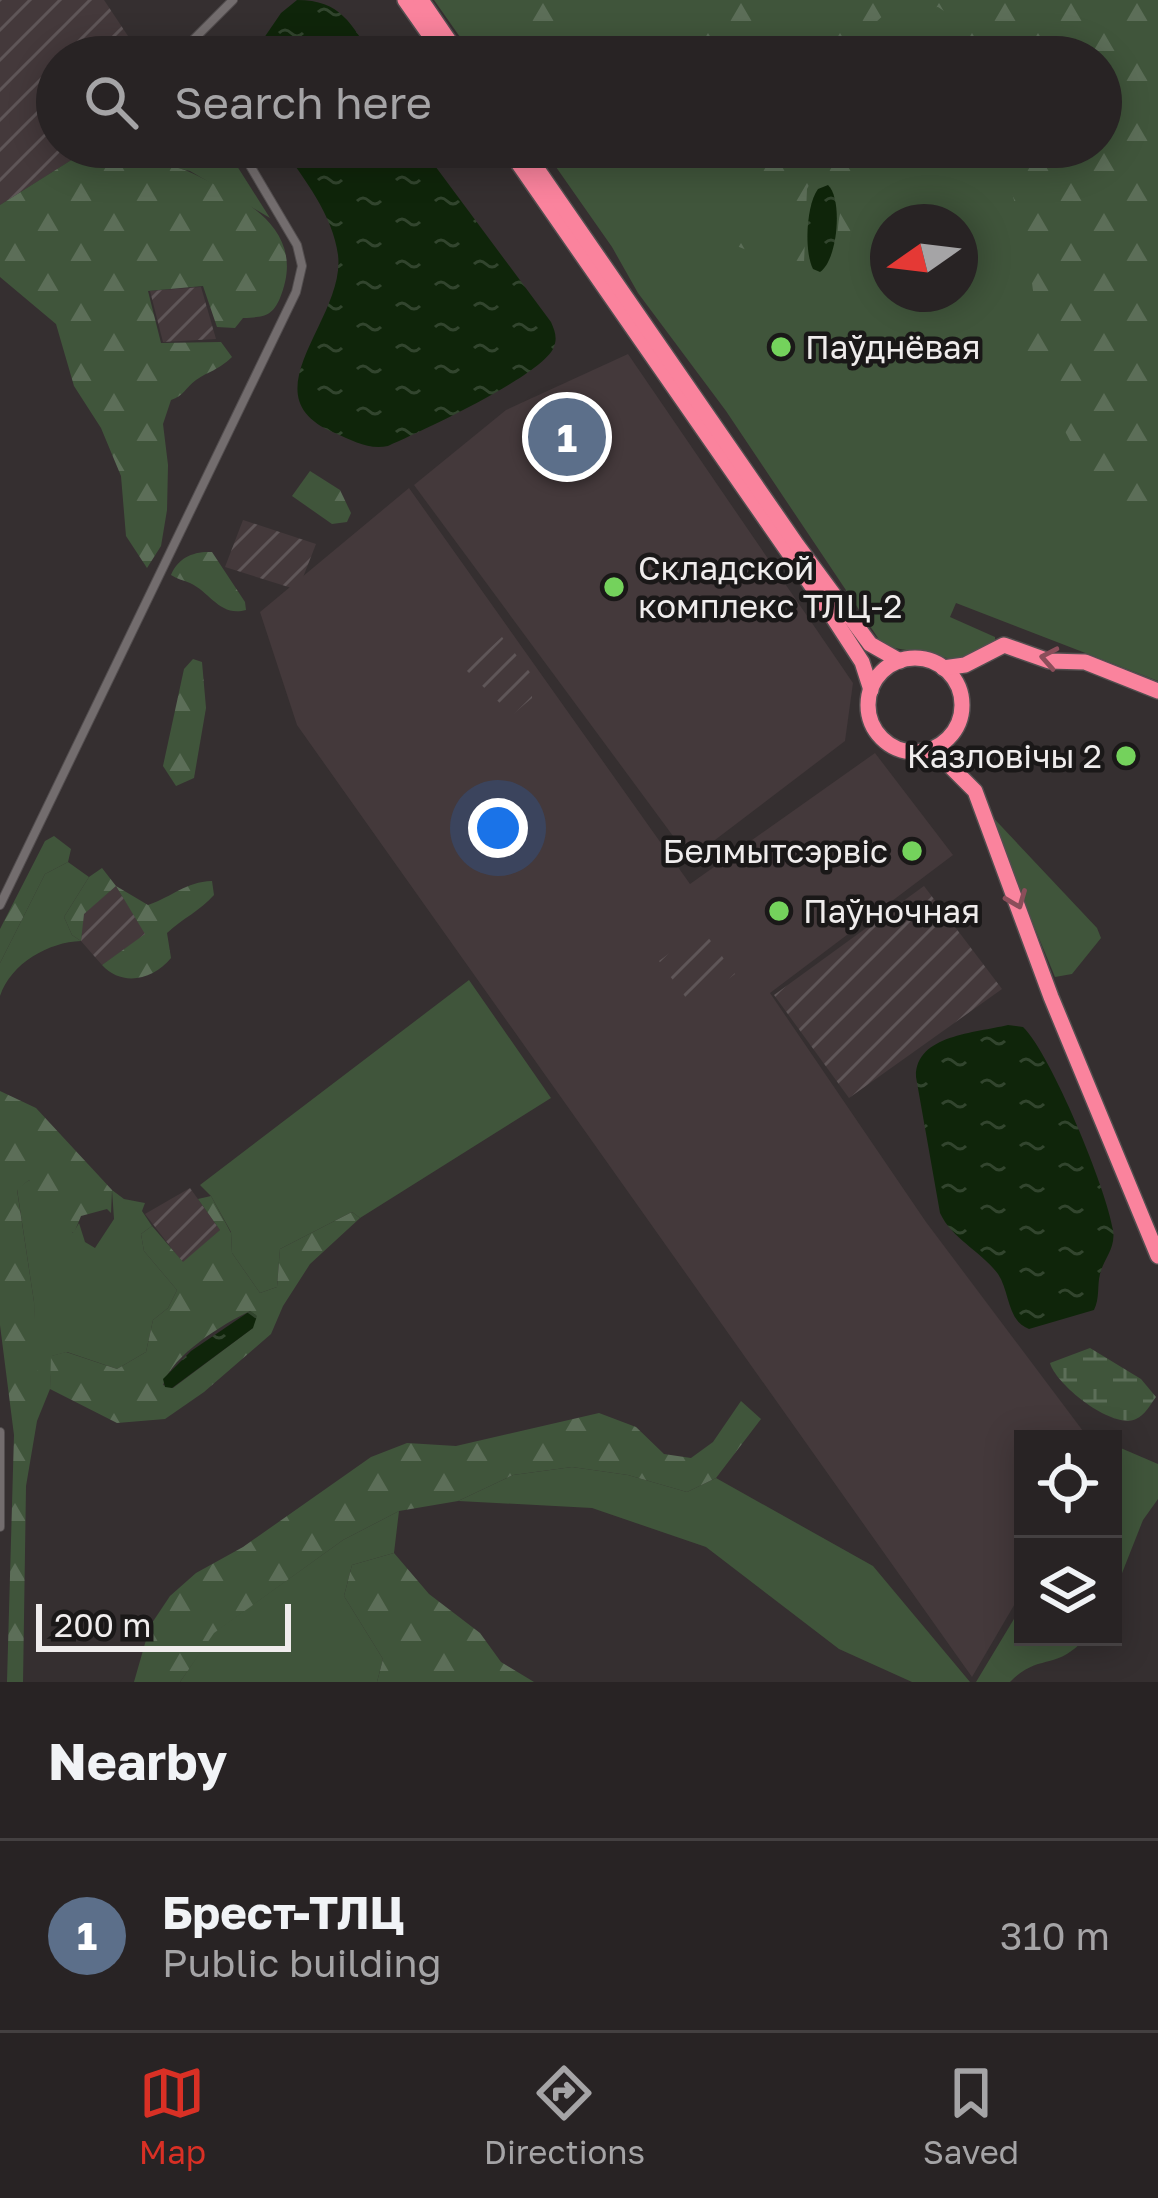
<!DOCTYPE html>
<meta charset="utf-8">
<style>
body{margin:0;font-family:"Golos Text",sans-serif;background:#342f31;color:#f1f3f6}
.controls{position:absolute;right:36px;bottom:36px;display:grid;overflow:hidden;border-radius:0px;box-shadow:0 6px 30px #0003}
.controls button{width:108px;height:108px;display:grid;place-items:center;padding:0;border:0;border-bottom:3px solid #444041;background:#282324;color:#f1f3f6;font:60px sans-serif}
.compass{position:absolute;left:870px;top:204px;width:108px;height:108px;border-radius:50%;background:#282324;box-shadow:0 6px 30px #0003;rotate:256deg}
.scale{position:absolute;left:36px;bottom:30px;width:255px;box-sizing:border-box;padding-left:12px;border:6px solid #efecec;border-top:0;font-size:33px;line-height:42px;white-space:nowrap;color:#efecec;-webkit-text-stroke:9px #1a1818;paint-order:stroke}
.you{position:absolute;left:498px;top:828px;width:42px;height:42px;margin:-30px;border:9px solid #fff;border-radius:50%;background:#1a73e8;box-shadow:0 0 0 18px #1a73e833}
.badge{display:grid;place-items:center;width:78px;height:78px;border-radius:50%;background:#d93025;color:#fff;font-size:39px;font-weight:700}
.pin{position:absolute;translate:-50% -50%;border:6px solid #fff;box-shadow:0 3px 12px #0006}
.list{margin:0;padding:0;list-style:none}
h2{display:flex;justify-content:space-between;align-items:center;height:156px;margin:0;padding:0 48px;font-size:51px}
h2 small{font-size:39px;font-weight:400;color:#a5a4a6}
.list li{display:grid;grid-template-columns:78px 1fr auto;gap:36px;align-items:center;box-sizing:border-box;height:192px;padding:0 48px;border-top:3px solid #444041}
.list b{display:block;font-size:45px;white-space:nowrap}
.list p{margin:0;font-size:39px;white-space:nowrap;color:#a5a4a6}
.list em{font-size:39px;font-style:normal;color:#a5a4a6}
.icon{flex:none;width:66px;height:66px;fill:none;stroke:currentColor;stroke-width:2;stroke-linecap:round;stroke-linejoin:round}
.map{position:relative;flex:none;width:1158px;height:1682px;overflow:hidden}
.search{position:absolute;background:#282324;box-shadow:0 6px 30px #0003;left:36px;right:36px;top:36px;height:132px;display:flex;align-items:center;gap:30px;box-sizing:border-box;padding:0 42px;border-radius:66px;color:#a5a4a6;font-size:45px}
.sheet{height:348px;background:#282324}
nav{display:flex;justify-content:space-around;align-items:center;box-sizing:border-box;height:168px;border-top:3px solid #444041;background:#282324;font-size:33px;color:#a5a4a6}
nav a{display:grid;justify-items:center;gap:6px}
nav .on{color:#d93025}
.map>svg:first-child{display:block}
.built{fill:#44393b}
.industrial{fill:url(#industrial-furrows)}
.grass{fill:#40553b;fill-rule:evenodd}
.forest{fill:url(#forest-firs);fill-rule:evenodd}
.wetland{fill:url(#wetland-marsh)}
.water{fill:url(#water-ripples)}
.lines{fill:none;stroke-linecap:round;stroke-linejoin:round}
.street-casing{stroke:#534e4f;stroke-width:10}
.highway-casing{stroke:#534e4f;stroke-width:18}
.street{stroke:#736d6e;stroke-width:8}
.highway{stroke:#fa839d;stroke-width:15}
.oneway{stroke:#8a4e5a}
.poi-dot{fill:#74d25c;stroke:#1a1818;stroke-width:4.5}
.labels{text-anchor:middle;stroke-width:9;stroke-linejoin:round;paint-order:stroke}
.poi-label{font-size:33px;fill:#efecec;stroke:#1a1818;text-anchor:start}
</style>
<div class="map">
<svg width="1158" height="1682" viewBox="0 0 1158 1682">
<defs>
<pattern id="industrial-furrows" width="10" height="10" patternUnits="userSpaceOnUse" patternTransform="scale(3)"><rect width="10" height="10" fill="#44393b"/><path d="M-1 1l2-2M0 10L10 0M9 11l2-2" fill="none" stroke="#5f5658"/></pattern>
<pattern id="forest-firs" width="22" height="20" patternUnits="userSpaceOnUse" patternTransform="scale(3)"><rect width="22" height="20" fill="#40553b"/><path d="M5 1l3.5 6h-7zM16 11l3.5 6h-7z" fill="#5c6e58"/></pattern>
<pattern id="wetland-marsh" width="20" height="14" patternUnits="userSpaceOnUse" patternTransform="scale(3)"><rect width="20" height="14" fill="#40553b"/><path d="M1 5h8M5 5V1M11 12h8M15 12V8" fill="none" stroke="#5c6e58"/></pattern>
<pattern id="water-ripples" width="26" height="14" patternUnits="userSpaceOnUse" patternTransform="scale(3)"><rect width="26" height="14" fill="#0f250a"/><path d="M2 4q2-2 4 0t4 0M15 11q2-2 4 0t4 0" fill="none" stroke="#32452e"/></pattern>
</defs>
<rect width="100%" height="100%" fill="#352f30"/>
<!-- built -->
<g class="built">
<path d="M 628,354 L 853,683 L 845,741 L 690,859 L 414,485 L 506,410 Z"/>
<path d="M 409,488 L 690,884 L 875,753 L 953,855 L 770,993 L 926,1222 L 1089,1439 L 1023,1439 L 1023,1590 L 972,1677 L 297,725 L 260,612 Z"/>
</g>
<!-- industrial -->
<g class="industrial">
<path d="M 0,0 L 104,0 L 142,57 L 57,57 L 57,147 L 92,147 L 0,205 Z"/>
<path d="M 201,287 L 216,339 L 163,342 L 150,291 Z"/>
<path d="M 243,520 L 316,544 L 298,590 L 225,567 Z"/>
<path d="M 502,637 L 532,675 L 532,698 L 512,715 L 466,670 Z"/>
<path d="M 116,886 L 146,934 L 102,965 L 81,941 L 83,914 Z"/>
<path d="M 924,886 L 1002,989 L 849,1098 L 774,995 Z"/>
<path d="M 702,929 L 735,974 L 692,1006 L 659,961 Z"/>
<path d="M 190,1188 L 220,1230 L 183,1263 L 145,1214 Z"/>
</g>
<!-- grass -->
<g class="grass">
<path d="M 434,0 L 1158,0 L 1158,681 L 956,603 L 950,617 L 995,637 L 995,642 C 951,672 964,658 919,652 C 903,649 894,650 880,641 L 726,411 L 638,293 L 612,247 L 542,147 L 1101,147 L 1101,57 L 474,57 ZM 888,222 L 960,222 L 960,294 L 888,294 Z"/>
<path d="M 135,147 L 225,147 L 270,218 L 190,171 L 150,162 Z"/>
<path d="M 986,810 L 1097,928 L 1101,938 L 1072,974 L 1055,977 Z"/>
<path d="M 68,862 L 89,877 L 64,917 L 72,935 L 81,941 C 49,942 11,963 0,996 L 0,963 L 45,874 Z"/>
<path d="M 469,980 L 551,1098 L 360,1218 L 352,1212 L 280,1249 L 277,1287 L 260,1293 L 232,1253 L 231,1232 L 211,1196 L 200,1185 Z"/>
<path d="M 29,1180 L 73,1233 L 79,1223 L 85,1242 L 95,1248 L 114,1219 L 112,1190 L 124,1199 L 145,1203 L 142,1211 L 152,1226 L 141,1234 L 144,1251 L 177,1290 L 168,1308 L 153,1320 L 146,1352 L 117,1369 L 67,1352 L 52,1356 L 50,1389 L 37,1421 L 34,1302 L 17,1189 Z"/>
<path d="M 1116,1446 L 1158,1464 L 1158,1499 L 1143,1520 L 1113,1596 L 1113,1452 Z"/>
<path d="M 572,1467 L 628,1475 L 687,1492 L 716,1478 L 873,1566 L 970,1682 L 912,1682 L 839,1649 L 706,1547 L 592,1508 L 458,1501 L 513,1475 Z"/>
<path d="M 399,1511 L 394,1553 L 352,1565 L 344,1596 L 383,1659 L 377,1682 L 180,1682 L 213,1633 L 343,1540 Z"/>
<path d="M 1023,1604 L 1023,1637 L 1086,1637 C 1057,1672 1039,1652 1010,1682 L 976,1682 Z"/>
</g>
<!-- forest -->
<g class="forest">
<path d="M 489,0 L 585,0 L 587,15 L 565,45 L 532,40 Z"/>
<path d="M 696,0 L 747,0 L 762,31 L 782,57 L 752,57 L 749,51 L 745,57 L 691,57 L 689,32 Z"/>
<path d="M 825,0 L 1158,0 L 1158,535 L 1107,511 L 1018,342 L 1036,313 L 1028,253 L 1000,147 L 1101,147 L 1101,57 L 960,57 L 949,36 L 959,21 L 938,7 L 886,13 L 855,41 L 855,57 L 824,57 Z"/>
<path d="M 92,147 L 135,147 C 156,169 170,162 194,174 C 245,199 308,230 280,298 C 272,317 263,317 243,318 L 235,328 L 217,327 L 203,286 L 148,291 L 161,343 L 221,342 L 232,357 C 217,371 209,371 196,380 C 185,388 184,396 171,400 L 163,424 L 168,465 L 167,510 L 161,546 L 147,568 L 126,536 L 121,476 L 101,428 L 74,386 L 56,324 L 0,277 L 0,205 Z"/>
<path d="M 720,147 L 845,147 C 858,192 871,237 830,270 C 842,247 833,222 845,202 C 839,185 832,176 813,177 L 807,189 L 804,263 L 770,259 L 734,245 L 731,235 L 749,210 L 754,213 L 760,240 L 770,245 L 785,239 L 789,224 L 759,189 L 715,160 Z"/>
<path d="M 310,471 L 340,490 L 351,513 L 347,522 L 332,524 L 292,496 Z"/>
<path d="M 212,552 L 245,602 L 246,610 C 220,617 211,593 190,583 C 183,580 177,579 171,575 C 178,558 193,551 212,552 Z"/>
<path d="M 193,659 L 202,662 L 206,708 L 194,778 L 176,786 L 163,766 L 184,669 Z"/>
<path d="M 54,836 L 71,849 L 68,862 L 45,874 L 0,963 L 0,929 L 45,841 Z"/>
<path d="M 102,868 L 116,886 L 148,905 C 174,896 185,882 212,881 L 214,895 C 200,911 183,918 167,933 L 171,958 C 153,980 122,987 102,965 L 145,934 L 116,886 L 84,914 L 81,941 L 72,935 L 64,917 L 89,877 Z"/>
<path d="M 0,1091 L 36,1108 L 112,1190 L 111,1213 L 107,1209 L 81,1216 L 74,1233 L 50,1223 L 29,1180 L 17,1190 L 34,1302 L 38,1371 L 37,1421 L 26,1486 L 23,1682 L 7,1682 L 14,1435 L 0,1325 Z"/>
<path d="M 211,1196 L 231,1233 L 232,1253 L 260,1293 L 277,1287 L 280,1249 L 352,1212 L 360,1218 L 310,1264 L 283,1306 L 271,1334 L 204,1392 L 165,1419 L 117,1423 L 50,1389 L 51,1356 L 66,1352 L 117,1369 L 146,1352 L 153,1320 L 168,1308 L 177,1290 L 144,1251 L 141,1234 L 152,1226 L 183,1262 L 220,1230 L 198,1199 ZM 250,1311 L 253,1328 L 173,1388 L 163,1385 C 172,1355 223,1324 250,1311 Z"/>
<path d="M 741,1401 L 761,1419 L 716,1478 L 687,1492 L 628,1475 L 572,1467 L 513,1475 L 458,1501 L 399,1511 L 343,1540 L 214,1633 L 180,1682 L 134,1682 L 150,1626 L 170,1596 L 196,1573 L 243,1547 L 371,1457 L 407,1443 L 456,1446 L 599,1413 L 636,1427 L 664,1454 L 691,1458 L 713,1442 Z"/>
<path d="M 394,1553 L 429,1594 L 480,1633 L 501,1662 L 534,1682 L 377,1682 L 383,1659 L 344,1596 L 352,1565 Z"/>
</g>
<!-- wetland -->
<path class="wetland" d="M 1090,1348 L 1141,1379 L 1156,1397 C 1150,1405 1145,1415 1136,1419 C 1113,1430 1056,1385 1050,1363 Z"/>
<!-- water -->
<g class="water">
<path d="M 297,0 C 341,0 351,24 373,57 L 251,57 L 281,13 Z"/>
<path d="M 282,147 L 421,147 L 551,322 C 555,331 558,339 553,349 C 537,378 422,431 388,446 C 369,450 353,441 335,433 C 245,396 346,320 338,255 C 333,215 304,179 282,147 Z"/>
<path d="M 828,185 C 843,199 838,260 820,272 L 813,269 C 804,252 806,205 818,189 Z"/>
<path d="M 1008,1025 L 1023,1027 C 1051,1054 1107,1190 1113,1230 C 1116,1248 1104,1258 1100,1274 C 1097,1286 1100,1298 1094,1310 L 1029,1329 C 1007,1321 1010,1292 998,1274 C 981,1251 952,1239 940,1213 L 916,1077 C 915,1035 975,1033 1008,1025 Z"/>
<path d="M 250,1311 L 257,1316 L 253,1328 L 172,1388 L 165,1387 L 163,1379 L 191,1351 Z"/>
</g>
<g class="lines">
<defs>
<g id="street">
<path d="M 189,57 L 193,40 L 233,0"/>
<path d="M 0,905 L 296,292 L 302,266 L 297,245 L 239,147"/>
<path d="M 0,1432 L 0,1527"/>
</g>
<g id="highway">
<path d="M 405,0 L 445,57"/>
<path d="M 421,0 L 460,57"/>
<path d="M 507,147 L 825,605 L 862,662 L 871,690"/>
<path d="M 522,147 L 797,545 L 870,644 L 900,661"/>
<circle cx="915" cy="705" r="47"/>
<path d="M 943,668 L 965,665 L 1004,645 L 1049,661 L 1085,662 L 1158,691"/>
<path d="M 933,749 L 975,791 L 1051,997 L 1158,1256"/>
</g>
</defs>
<!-- street casing -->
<use href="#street" class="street-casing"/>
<!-- highway casing -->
<use href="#highway" class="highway-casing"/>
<!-- street -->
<use href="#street" class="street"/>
<!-- highway -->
<use href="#highway" class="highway"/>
</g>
<!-- one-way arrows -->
<defs><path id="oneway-chevron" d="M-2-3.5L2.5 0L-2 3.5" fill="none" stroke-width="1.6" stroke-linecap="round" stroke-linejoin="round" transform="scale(3)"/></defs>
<g class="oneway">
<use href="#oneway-chevron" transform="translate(1049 658) rotate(-169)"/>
<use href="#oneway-chevron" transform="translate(1017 900) rotate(68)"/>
</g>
<!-- markers -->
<g class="poi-dot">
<circle cx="781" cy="347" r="12"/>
<circle cx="614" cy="587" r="12"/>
<circle cx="1126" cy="756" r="12"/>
<circle cx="912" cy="851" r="12"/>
<circle cx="779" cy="911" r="12"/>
</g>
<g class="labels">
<!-- poi labels -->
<g class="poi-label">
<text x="805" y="359">Паўднёвая</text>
<text x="638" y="580">Складской<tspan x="638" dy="38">комплекс ТЛЦ-2</tspan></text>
<text x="1102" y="768" text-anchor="end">Казловічы 2</text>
<text x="888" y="863" text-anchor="end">Белмытсэрвіс</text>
<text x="803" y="923">Паўночная</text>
</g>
</g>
</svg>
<div class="controls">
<button><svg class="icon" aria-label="locate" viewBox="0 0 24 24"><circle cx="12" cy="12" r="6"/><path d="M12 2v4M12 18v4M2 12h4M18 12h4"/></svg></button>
<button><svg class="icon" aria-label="layers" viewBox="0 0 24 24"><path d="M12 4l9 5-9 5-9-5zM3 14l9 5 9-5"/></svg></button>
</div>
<svg class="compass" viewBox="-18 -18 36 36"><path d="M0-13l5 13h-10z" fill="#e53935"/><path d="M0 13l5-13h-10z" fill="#a5a4a6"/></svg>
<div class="scale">200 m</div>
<div class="you"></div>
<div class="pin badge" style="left:567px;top:437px;background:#5c6f8a">1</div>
<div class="search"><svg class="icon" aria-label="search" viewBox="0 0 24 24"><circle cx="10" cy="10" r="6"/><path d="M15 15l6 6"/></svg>Search here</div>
</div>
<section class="sheet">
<h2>Nearby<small></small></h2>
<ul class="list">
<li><span class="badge" style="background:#5c6f8a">1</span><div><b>Брест-ТЛЦ</b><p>Public building</p></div><em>310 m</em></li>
</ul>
</section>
<nav>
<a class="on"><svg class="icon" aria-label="map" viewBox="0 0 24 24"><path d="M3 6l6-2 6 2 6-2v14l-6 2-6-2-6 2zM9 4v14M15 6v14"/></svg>Map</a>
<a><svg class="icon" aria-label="directions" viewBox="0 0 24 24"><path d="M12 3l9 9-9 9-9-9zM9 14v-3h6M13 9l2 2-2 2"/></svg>Directions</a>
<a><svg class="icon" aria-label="saved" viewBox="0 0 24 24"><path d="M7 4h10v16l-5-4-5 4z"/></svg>Saved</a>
</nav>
